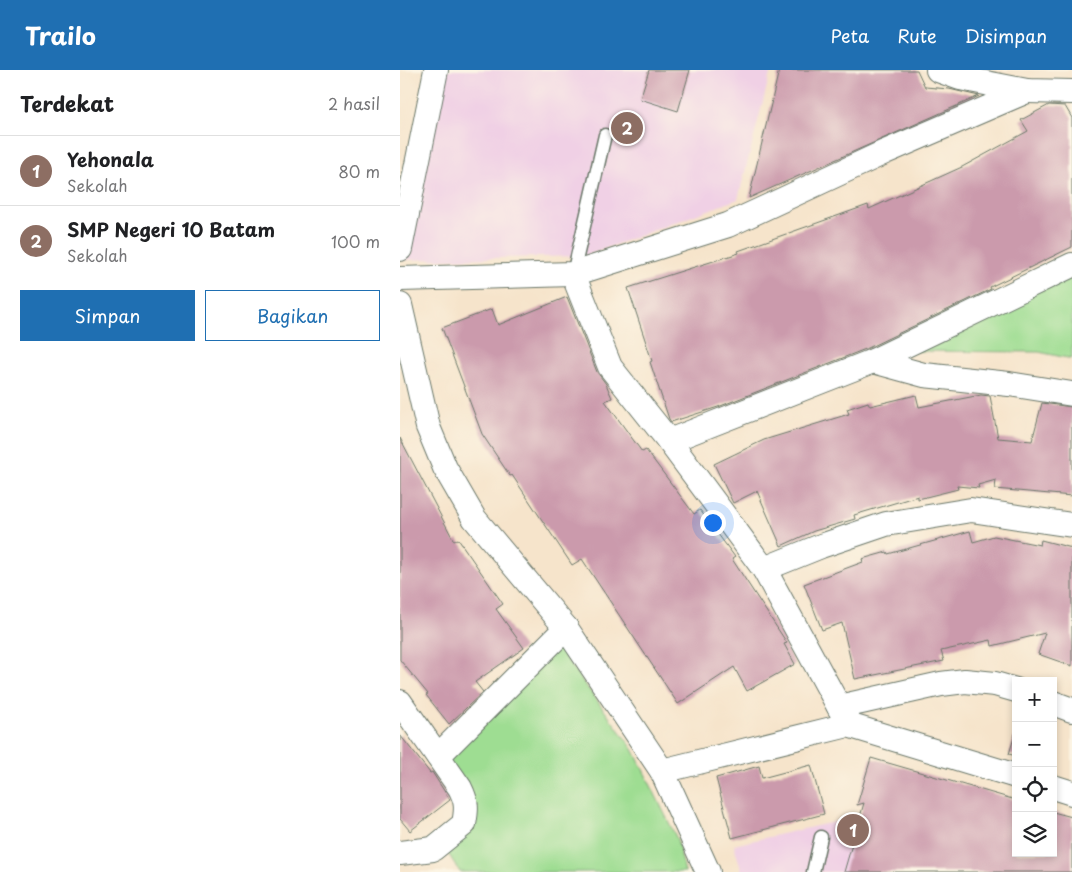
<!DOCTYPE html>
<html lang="id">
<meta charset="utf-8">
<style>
body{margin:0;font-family:"Playpen Sans",sans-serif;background:#f2f2f2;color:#202124}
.controls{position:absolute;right:15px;bottom:15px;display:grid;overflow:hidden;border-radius:0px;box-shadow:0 2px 8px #0003}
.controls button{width:45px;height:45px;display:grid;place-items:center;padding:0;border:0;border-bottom:1px solid #e0e0e0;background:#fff;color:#202124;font:25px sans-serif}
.you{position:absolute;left:312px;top:452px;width:18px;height:18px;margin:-12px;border:4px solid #fff;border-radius:50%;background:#1a73e8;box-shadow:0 0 0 8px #1a73e833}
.badge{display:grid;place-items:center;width:32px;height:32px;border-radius:50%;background:#1f6fb2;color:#fff;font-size:16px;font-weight:700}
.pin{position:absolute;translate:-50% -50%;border:2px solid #fff;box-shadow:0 1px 5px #0006}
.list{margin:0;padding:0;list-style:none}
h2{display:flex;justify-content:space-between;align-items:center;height:65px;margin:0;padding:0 20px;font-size:21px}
h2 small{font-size:16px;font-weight:400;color:#757577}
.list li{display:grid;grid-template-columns:32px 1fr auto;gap:15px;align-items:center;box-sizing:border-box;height:70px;padding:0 20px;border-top:1px solid #e0e0e0}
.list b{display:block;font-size:19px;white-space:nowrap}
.list p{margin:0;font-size:16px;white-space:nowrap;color:#757577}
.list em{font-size:16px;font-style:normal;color:#757577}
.actions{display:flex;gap:10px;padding:15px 20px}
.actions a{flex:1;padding:11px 0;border:1px solid #1f6fb2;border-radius:0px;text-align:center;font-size:18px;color:#1f6fb2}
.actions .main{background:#1f6fb2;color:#fff}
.icon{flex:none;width:28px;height:28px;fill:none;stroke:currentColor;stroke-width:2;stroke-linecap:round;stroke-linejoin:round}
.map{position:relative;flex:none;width:672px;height:802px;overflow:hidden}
header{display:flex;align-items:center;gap:30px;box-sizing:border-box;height:70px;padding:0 25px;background:#1f6fb2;color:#fff}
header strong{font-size:24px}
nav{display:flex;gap:28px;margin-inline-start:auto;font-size:18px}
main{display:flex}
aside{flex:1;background:#fff}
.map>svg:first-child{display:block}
.built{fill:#f0d0e5}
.green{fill:#9edd92;stroke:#5e8d63}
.building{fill:#cb9aac}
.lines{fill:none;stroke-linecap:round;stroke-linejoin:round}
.lane-casing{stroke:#6a7769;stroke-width:15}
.street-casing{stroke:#6a7769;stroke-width:26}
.lane{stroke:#fff;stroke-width:12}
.street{stroke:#fff;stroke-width:24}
</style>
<header>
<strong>Trailo</strong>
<nav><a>Peta</a><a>Rute</a><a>Disimpan</a></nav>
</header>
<main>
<aside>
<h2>Terdekat<small>2 hasil</small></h2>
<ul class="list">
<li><span class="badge" style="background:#8d6e63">1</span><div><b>Yehonala</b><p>Sekolah</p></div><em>80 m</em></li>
<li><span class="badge" style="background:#8d6e63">2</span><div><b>SMP Negeri 10 Batam</b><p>Sekolah</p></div><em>100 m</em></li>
</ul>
<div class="actions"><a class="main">Simpan</a><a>Bagikan</a></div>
</aside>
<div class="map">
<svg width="672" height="802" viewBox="0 0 672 802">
<rect width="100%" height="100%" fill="#fcf5e5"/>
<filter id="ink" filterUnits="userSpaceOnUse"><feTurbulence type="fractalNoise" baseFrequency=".02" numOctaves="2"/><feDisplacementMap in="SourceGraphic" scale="10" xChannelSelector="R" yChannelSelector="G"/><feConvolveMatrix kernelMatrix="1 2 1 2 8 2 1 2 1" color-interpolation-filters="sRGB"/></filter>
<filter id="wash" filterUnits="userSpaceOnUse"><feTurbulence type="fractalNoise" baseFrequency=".0096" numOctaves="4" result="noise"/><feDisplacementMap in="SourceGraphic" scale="20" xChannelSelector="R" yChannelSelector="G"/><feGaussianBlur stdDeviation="1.12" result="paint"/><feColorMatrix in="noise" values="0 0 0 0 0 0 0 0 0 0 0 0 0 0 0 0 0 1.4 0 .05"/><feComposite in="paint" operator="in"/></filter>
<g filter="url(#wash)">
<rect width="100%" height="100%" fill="#f6e4cb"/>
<!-- built -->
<g class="built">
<path d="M 31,0 L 371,0 L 338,129 L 185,186 L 0,190 Z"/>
<path d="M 460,746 L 654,802 L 342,802 L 334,775 Z"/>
</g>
<!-- green -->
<g class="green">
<path d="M 672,193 L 672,289 L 639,282 L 506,281 Z"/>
<path d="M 158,578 L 233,679 L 277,769 L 285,802 L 60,802 L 44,777 L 70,731 L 35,685 Z"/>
</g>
<g id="blocks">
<!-- building -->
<g class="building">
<path d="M 249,0 L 290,0 L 278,41 L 240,29 Z"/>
<path d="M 379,0 L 517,0 L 525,17 L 549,19 L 579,26 L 349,128 Z"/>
<path d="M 649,35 L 665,36 L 672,48 L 672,177 L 590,217 L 591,219 L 468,278 L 318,337 L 271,352 L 269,349 L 250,292 L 252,291 L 228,218 L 339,183 L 338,181 L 468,135 L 469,139 L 562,97 L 628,61 L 621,50 Z"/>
<path d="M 167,227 L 197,302 L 206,314 L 212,328 L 205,331 L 242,382 L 246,380 L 294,444 L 300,440 L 335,487 L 332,489 L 387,573 L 384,574 L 395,594 L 347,621 L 334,597 L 278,634 L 182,489 L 172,495 L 112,405 L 110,406 L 82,364 L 42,258 L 92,239 L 98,255 Z"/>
<path d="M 516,325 L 519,337 L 581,325 L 590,326 L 598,368 L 632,371 L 642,333 L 672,337 L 672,426 L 595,419 L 596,410 L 578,415 L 579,418 L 557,416 L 558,419 L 518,429 L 518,426 L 454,445 L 455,449 L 414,461 L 381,476 L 357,421 L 333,433 L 314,394 L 364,370 L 449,344 L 447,339 L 468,332 L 470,336 Z"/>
<path d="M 0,368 L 54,471 L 58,469 L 103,534 L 96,539 L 124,578 L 75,612 L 83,622 L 49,654 L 26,625 L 28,624 L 0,590 Z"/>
<path d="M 570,461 L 573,472 L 594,466 L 640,475 L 641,470 L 672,478 L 672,596 L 638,584 L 645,563 L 592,576 L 591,570 L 541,581 L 544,591 L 455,609 L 442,553 L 422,560 L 404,514 L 463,492 L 462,489 L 487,482 L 488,484 Z"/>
<path d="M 616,661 L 616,686 L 609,684 Z"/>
<path d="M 0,665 L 30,703 L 32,702 L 50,730 L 10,761 L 0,749 Z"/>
<path d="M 471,688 L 616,730 L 616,783 L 653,783 L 653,742 L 672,747 L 672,802 L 444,802 L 464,733 L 457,735 Z"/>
<path d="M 411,695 L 424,744 L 332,768 L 316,708 L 359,696 L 362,708 Z"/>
</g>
</g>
</g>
<g filter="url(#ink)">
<use href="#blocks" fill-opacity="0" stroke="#6a7769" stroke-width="1"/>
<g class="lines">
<defs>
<g id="lane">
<path d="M 173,204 L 205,65"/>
<path d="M 413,802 L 421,767"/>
</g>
<g id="street">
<path d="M 538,0 L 560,8 L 627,21 L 672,22"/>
<path d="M 0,179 L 36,0"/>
<path d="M 173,204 L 210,297 L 269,371 L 364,499 L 439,637 L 448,655"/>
<path d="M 0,209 L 173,204 L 328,155 L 485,82 L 627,21"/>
<path d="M 0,235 L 28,357 L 45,398 L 74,448 L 166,558 L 262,701 L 308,802"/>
<path d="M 473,291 L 524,305 L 609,314 L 672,324"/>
<path d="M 269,371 L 473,291 L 672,195"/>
<path d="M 364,499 L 421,476 L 486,454 L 571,440 L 672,455"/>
<path d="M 0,632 L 60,718 C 67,732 67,738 64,754 L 33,779 L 0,783"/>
<path d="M 653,633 L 672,640"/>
<path d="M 439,637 L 541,614 L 565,611 L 595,614 L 616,620"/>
<path d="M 38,686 L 166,558"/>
<path d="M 262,701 L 448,655 L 616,706"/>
<path d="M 653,717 L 672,723"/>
</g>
</defs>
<!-- lane casing -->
<use href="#lane" class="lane-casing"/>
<!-- street casing -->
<use href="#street" class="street-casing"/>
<!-- lane -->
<use href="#lane" class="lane"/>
<!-- street -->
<use href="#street" class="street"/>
</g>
</g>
</svg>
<div class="controls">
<button>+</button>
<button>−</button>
<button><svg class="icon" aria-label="locate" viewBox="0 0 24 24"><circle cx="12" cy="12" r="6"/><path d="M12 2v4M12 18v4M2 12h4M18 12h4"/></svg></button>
<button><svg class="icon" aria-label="layers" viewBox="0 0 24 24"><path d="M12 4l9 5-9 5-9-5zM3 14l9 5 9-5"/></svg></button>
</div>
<div class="you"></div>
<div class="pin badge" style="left:453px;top:760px;background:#8d6e63">1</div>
<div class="pin badge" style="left:227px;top:58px;background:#8d6e63">2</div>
</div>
</main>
